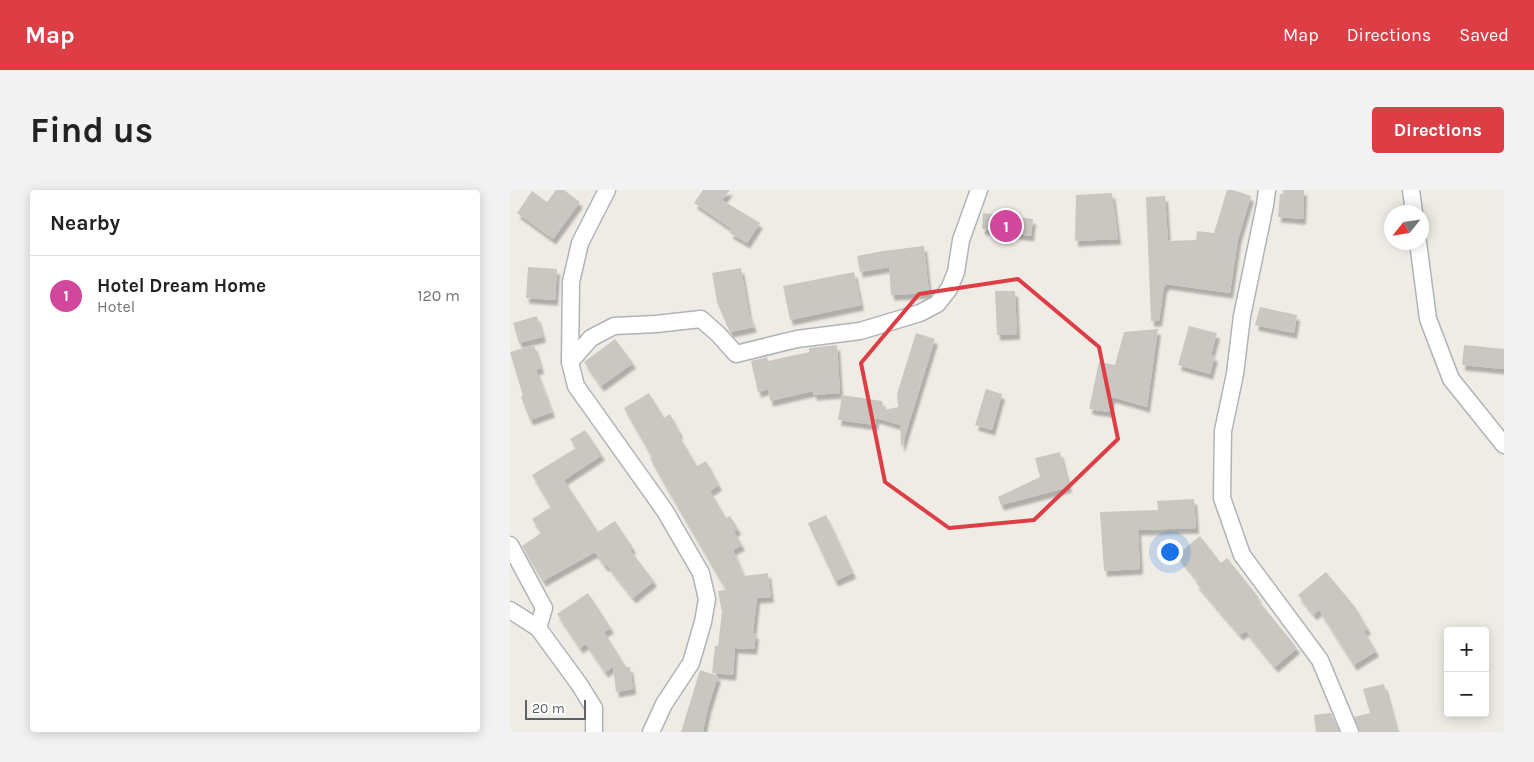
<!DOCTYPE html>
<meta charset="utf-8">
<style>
body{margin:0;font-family:Karla,sans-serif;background:#f2f2f2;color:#222}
.controls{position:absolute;right:15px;bottom:15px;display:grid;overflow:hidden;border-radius:5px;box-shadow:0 2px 12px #0003}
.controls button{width:45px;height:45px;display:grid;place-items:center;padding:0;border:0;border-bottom:1px solid #e0e0e0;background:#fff;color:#222;font:25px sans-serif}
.compass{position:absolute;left:874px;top:15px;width:45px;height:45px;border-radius:50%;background:#fff;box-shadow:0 2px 12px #0003;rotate:240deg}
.scale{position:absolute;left:15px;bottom:12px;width:61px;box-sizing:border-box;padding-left:5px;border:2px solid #5e6265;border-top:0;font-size:14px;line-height:18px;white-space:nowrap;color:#5e6265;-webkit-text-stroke:4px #fff;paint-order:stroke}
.you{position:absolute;left:659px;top:361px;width:18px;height:18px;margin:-12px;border:4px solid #fff;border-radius:50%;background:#1a73e8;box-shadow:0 0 0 8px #1a73e833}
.badge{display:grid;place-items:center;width:32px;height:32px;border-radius:50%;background:#dd3e46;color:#fff;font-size:16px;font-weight:700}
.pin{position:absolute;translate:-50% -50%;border:2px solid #fff;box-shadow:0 1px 5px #0006}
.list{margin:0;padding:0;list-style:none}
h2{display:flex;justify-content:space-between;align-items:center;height:65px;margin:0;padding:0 20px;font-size:21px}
h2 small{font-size:16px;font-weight:400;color:#767676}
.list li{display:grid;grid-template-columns:32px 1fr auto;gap:15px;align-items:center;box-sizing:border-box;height:80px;padding:0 20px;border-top:1px solid #e0e0e0}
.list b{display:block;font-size:19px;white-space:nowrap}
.list p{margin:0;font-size:16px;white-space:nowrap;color:#767676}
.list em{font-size:16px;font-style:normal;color:#767676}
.map{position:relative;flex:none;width:994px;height:542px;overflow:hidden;border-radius:5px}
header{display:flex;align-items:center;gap:30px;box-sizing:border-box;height:70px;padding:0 25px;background:#dd3e46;color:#fff}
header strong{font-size:24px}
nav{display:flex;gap:28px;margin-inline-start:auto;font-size:18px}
.intro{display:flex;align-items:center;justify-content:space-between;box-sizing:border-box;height:120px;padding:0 30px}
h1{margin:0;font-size:35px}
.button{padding:12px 22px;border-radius:5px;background:#dd3e46;color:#fff;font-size:18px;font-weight:700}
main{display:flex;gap:30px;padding:0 30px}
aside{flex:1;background:#fff;border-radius:5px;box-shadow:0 2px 12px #0003}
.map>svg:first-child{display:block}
.building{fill:#cac7c2;filter:url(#shadow)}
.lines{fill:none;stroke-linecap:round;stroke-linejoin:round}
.street-casing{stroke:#b1b4b7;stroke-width:19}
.street{stroke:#fff;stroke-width:16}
.marked{fill:none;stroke:#dd3e46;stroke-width:4;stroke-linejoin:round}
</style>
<header>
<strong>Map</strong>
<nav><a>Map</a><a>Directions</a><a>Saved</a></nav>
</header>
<div class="intro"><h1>Find us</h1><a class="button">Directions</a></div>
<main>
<aside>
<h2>Nearby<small></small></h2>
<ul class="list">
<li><span class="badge" style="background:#d1479c">1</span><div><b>Hotel Dream Home</b><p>Hotel</p></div><em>120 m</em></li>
</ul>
</aside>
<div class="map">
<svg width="994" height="542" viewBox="0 0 994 542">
<defs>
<filter id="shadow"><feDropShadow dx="3" dy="5.5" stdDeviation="1" flood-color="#0004"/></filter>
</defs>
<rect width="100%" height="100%" fill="#efece6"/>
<!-- building -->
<g class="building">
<path d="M 46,0 L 54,0 L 70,12 L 43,49 L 7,23 L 22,1 L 37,12 Z"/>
<path d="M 193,0 L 220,0 L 212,10 L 250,33 L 237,53 L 220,43 L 222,39 L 184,13 Z"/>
<path d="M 717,0 L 723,0 L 741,6 L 728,49 L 720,103 L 656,94 L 655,97 L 654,97 L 649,131 L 641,131 L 636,7 L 655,6 L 658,51 L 686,50 L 687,41 L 704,43 Z"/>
<path d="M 773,0 L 794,0 L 793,29 L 768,27 L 770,4 L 773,4 Z"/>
<path d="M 602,3 L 608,49 L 565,51 L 566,5 Z"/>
<path d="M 473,23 L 523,29 L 521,46 L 472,39 Z"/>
<path d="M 414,56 L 419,103 L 381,105 L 379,77 L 350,82 L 347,66 L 373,61 Z"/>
<path d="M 18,77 L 47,79 L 45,110 L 16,108 Z"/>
<path d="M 231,78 L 239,125 L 244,137 L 220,142 L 207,112 L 202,83 Z"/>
<path d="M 344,82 L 351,115 L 280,130 L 273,96 Z"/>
<path d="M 485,101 L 505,101 L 507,144 L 487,145 Z"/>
<path d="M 750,117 L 787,125 L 784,143 L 745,135 Z"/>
<path d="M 27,126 L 33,147 L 9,153 L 3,133 Z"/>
<path d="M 679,136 L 707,143 L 701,165 L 705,166 L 700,184 L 668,175 Z"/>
<path d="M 648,139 L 637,217 L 602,207 L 599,222 L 579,219 L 589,172 L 605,175 L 614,142 Z"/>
<path d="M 406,143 L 425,149 L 392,256 L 391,255 L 390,235 L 366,228 L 365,235 L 328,230 L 332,205 L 372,211 L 374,220 L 388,217 L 387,204 Z"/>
<path d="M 105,149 L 123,173 L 91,196 L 74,172 Z"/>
<path d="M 24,155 L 31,178 L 26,180 L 42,222 L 20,230 L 11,207 L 13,206 L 0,162 Z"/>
<path d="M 327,155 L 330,203 L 304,205 L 303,201 L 260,211 L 258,199 L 248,202 L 241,171 L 257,167 L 258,171 L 299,162 L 299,158 Z"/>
<path d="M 954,155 L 994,159 L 994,179 L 952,175 Z"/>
<path d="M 476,199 L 492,204 L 482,240 L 465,235 Z"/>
<path d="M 139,203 L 154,228 L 160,224 L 170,243 L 168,244 L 187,276 L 196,271 L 209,295 L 200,301 L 216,328 L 220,326 L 228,339 L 224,342 L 232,355 L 223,360 L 234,386 L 258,383 L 261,407 L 247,408 L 243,443 L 246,444 L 244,459 L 225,458 L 223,485 L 202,483 L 205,456 L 208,456 L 212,422 L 208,401 L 216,400 L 155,295 L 140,268 L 142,267 L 114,218 Z"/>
<path d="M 75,240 L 92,265 L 54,290 L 88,342 L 105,331 L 123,358 L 120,360 L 144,391 L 123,408 L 97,375 L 95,376 L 85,362 L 33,391 L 12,356 L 31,343 L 22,329 L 41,317 L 22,285 L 66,258 L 60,249 Z"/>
<path d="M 550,262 L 559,297 L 491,315 L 488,307 L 530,287 L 525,268 Z"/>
<path d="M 684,309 L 686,338 L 628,340 L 630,379 L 594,381 L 590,322 L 648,320 L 647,311 Z"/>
<path d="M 316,325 L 343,383 L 325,391 L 298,333 Z"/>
<path d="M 690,346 L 711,373 L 717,368 L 749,408 L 747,409 L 787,458 L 765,477 L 736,441 L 730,445 L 686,393 L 688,391 L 667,365 Z"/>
<path d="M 816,382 L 845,417 L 858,439 L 854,441 L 866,461 L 844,475 L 809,420 L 804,425 L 788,405 Z"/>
<path d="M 78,403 L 101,438 L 94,442 L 116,477 L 120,477 L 123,499 L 106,502 L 103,477 L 95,482 L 76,454 L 70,458 L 47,424 Z"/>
<path d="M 190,480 L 208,486 L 198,518 L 193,542 L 171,542 Z"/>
<path d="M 874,494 L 887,542 L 850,542 L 844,527 L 860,523 L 853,499 Z"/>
<path d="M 821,523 L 829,542 L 806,542 L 804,525 Z"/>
</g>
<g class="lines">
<defs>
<g id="street">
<path d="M 97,0 L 70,53 L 61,92 L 60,172 L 66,196 L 155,321 L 191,383 L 197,409 L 193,432 L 181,473 L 154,514 L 141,542"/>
<path d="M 757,0 L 755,15 L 732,126 L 725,184 L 713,241 L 712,308 L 732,365 L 810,470 L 840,542"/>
<path d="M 901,0 L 904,22"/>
<path d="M 908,52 L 918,129 L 941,189 L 994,255"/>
<path d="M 60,172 L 81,148 L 104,136 L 146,134 L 191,129 L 208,144 L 226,164 L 287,149 L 350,141 L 410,123 L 427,114 L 439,99 L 446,82 L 451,50 L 469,0"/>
<path d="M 0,355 L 34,418 L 28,438"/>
<path d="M 0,420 L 28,438 L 69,494 L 84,518 L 84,542"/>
</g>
</defs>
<!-- street casing -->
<use href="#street" class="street-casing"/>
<!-- street -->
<use href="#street" class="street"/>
</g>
<!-- marked area -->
<path class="marked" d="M 508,89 L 589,157 L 608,249 L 524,330 L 439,338 L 375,292 L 351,173 L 409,104 Z"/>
</svg>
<div class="controls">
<button>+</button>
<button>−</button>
</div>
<svg class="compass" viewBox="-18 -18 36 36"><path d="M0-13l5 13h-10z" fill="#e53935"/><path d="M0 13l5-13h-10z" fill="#767676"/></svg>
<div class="scale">20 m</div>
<div class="you"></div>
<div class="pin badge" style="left:496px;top:36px;background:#d1479c">1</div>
</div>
</main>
